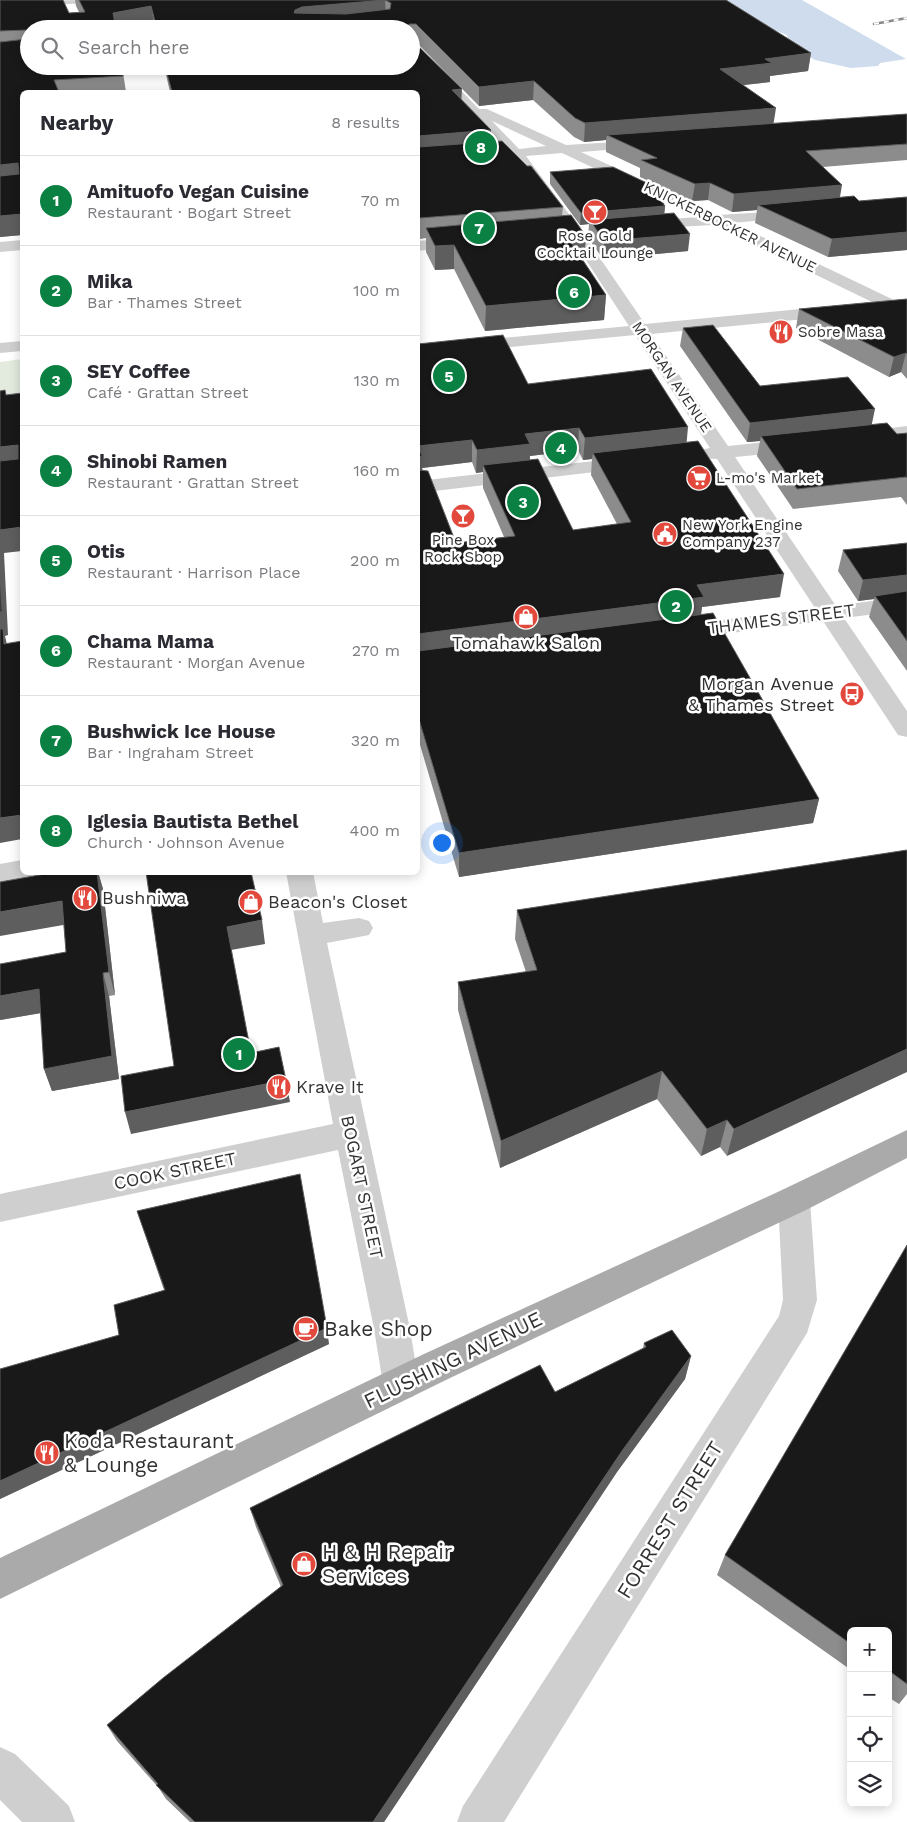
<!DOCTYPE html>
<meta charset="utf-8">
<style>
body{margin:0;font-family:"Work Sans",sans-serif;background:#f7f7f7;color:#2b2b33}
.controls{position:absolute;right:15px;bottom:15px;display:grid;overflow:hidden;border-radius:8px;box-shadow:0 2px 12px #0003}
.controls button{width:45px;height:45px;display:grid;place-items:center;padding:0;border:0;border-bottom:1px solid #e1e1e2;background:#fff;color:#2b2b33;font:25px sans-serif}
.you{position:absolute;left:441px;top:842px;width:18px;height:18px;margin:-12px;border:4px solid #fff;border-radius:50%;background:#1a73e8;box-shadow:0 0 0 8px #1a73e833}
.badge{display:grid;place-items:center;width:32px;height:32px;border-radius:50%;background:#0b8043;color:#fff;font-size:16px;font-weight:700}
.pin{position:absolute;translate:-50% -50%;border:2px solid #fff;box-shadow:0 1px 5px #0006}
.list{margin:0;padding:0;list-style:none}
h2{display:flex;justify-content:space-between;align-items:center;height:65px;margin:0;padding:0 20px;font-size:21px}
h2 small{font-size:16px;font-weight:400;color:#7c7c81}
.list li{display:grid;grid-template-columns:32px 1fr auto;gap:15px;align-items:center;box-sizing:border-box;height:90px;padding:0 20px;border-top:1px solid #e1e1e2}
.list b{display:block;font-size:19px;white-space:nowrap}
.list p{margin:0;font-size:16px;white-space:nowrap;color:#7c7c81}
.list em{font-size:16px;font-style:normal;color:#7c7c81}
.icon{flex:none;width:28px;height:28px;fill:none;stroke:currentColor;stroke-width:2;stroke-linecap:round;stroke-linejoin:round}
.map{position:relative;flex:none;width:907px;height:1822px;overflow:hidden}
.search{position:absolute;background:#fff;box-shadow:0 2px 12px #0003;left:20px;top:20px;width:400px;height:55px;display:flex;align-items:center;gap:12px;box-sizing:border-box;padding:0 18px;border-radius:28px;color:#7c7c81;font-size:19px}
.panel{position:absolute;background:#fff;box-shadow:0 2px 12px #0003;left:20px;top:90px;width:400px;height:785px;border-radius:8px}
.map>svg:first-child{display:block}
.green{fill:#e3ebde}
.water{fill:#cedced}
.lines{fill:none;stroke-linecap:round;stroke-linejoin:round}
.minor{fill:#cfcfcf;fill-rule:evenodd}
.primary{fill:#aaa;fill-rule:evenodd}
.rail-casing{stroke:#878787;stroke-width:2.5}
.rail{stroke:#fff;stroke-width:2;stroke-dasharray:5;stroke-linecap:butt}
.wall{fill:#8c8c8c;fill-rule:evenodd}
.shaded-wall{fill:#5e5e5e}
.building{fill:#191919;stroke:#5e5e5e;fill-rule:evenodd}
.labels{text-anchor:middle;stroke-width:5;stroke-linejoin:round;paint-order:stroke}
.far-street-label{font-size:15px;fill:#323232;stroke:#fff}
.far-poi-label{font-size:15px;fill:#323232;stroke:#fff;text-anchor:start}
.street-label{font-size:18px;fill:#323232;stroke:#fff}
.poi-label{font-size:18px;fill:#323232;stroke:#fff;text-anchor:start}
.near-poi-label{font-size:21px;fill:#323232;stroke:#fff;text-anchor:start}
.near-street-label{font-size:21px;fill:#323232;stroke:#fff}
</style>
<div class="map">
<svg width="907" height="1822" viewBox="0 0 907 1822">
<rect width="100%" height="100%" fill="#fff"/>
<!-- green -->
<path class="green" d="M 22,359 L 22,407 L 0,409 L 0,362 Z"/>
<!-- water -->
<path class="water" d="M 698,0 L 802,0 L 906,59 L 880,63 L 878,66 L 851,68 L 815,60 L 788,43 L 787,35 Z"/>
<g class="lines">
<!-- minor -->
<g class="minor">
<path d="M 97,0 L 91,3 L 0,7 L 0,1 Z"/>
<path d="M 411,43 L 415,43 L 479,109 L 487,109 L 566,145 L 649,140 L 651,143 L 644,147 L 581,152 L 717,215 L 800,210 L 802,213 L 800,216 L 795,217 L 733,223 L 894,300 L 907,299 L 907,309 L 651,334 L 728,446 L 796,439 L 803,441 L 806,445 L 803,449 L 796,451 L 735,457 L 836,606 L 907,596 L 907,610 L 844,618 L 907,711 L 907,737 L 898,735 L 823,621 L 684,639 L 676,637 L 673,632 L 676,627 L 684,625 L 815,608 L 717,459 L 700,458 L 697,454 L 700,450 L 710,448 L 635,335 L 418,356 L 418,346 L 629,326 L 569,234 L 517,163 L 512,157 L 497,157 L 495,154 L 497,151 L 504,150 L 411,53 ZM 492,121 L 546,146 L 519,149 ZM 562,153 L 697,217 L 646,221 L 641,223 L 638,226 L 641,229 L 713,225 L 872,302 L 645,324 L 580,229 L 526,156 Z"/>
<path d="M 463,237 L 468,239 L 471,242 L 468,245 L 418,251 L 418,241 Z"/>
<path d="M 22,240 L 22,250 L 0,252 L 0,242 Z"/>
<path d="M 22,341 L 22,351 L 0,353 L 0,343 Z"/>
<path d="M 907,426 L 907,438 L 859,444 L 852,442 L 850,438 L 852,434 L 859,432 Z"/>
<path d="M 630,457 L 637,459 L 640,463 L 637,467 L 418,493 L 418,481 Z"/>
<path d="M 22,860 L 22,872 L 34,872 L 31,877 L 0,884 L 0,864 Z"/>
<path d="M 286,872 L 313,872 L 323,923 L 359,918 L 369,921 L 373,928 L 369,935 L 327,943 L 410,1329 L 419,1384 L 414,1396 L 401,1401 L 388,1396 L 383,1384 L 374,1329 L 338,1150 L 0,1222 L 0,1194 L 333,1124 Z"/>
<path d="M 794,1186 L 806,1190 L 810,1200 L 817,1300 L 807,1333 L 504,1822 L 457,1822 L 463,1806 L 779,1316 L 783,1300 L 778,1200 L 782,1190 Z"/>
<path d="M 0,1747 L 15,1754 L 69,1806 L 75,1822 L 22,1822 L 0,1800 Z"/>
</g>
<!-- primary -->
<path class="primary" d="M 907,1130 L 907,1158 L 806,1210 L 450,1378 L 0,1599 L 0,1558 L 424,1354 L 782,1190 Z"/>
<defs>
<path id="rail" d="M 874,24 L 907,18"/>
</defs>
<!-- rail casing -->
<use href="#rail" class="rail-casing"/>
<!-- rail -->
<use href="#rail" class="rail"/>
</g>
<!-- wall -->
<g class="wall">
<path d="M 0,0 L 69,13 L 79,12 L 76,6 L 75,0 L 726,0 L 811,53 L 808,71 L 770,76 L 770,82 L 742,85 L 773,124 L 907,114 L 907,160 L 823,167 L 840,198 L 859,201 L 907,197 L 907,250 L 828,257 L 755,223 L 757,210 L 732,212 L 708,200 L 692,201 L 640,177 L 640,168 L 606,152 L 606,140 L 584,142 L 574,137 L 533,100 L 479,106 L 416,42 L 414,42 L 462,100 L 491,130 L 491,142 L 563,207 L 562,216 L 586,236 L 584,260 L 583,260 L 606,295 L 604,320 L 485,331 L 454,269 L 435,270 L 426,252 L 426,238 L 420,239 L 418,235 L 418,92 L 170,92 L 164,66 L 411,66 L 411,29 L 155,29 L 154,23 L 29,29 L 122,66 L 126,92 L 22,92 L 22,235 L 0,237 Z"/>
<path d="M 550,172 L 664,204 L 663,204 L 665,206 L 664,214 L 688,251 L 603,259 L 588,238 L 589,224 L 580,225 L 550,184 Z"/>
<path d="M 907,299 L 907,379 L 901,372 L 889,377 L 796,328 L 799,309 Z"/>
<path d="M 683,328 L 760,386 L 872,424 L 897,434 L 907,433 L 907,505 L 901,497 L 793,509 L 757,456 L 760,441 L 747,442 L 680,346 Z"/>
<path d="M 418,344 L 686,442 L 780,597 L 702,607 L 701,615 L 819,799 L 813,823 L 459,877 L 418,738 ZM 578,450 L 583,460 L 592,459 L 591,475 L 617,524 L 573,530 L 530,460 L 530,456 ZM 472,462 L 476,473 L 483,472 L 483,488 L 504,537 L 456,543 L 423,471 L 422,468 Z"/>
<path d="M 907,543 L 907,671 L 869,617 L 874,599 L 858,601 L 838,571 L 843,550 Z"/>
<path d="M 907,850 L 727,1156 L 720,1147 L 701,1156 L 657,1099 L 500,1168 L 458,1010 L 458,982 L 526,972 L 515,939 L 517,910 Z"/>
<path d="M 56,872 L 98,872 L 103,889 L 115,995 L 109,996 L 119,1079 L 52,1091 L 44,1069 L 41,1013 L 0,1020 L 66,952 L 64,925 Z"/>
<path d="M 137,1211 L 329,1344 L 0,1499 L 0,1369 L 119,1335 L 164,1290 Z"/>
<path d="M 907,1245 L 907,1694 L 899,1704 L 888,1697 L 888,1631 L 851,1631 L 851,1670 L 717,1575 L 725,1555 Z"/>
<path d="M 644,1343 L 691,1356 L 685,1379 L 617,1472 L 384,1822 L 190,1822 L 166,1799 L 158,1787 L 117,1741 L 107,1725 L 281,1587 L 256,1527 L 250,1508 L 555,1392 L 643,1348 Z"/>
</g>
<!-- shaded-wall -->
<g class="shaded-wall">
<path d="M 385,0 L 386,17 L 294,13 L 295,10 L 302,7 Z"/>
<path d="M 151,6 L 154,23 L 122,29 L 115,29 L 113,13 Z"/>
<path d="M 811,53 L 808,71 L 770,76 L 770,82 L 718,88 L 720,69 L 765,59 Z"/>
<path d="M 534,81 L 533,100 L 479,106 L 479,87 Z"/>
<path d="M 462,89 L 461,108 L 452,90 Z"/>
<path d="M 776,108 L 773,127 L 607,135 L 606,140 L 584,142 L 585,123 Z"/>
<path d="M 491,130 L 491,149 L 418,159 L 418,136 Z"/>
<path d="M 18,163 L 22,183 L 0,186 L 0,165 Z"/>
<path d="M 710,183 L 708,200 L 692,201 L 695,184 Z"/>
<path d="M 842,185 L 839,203 L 758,205 L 757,210 L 732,212 L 734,194 Z"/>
<path d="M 666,192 L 664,204 L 654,205 L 655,193 Z"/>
<path d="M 665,206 L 664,218 L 590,220 L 589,224 L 580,225 L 581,213 Z"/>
<path d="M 22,214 L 22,235 L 0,237 L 0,216 Z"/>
<path d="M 907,232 L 907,250 L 828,257 L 832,239 Z"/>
<path d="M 690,234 L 688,251 L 603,259 L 604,241 Z"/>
<path d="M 586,236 L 584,260 L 567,262 L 568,238 Z"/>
<path d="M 454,245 L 454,269 L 435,270 L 435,246 Z"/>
<path d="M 606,295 L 604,320 L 485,331 L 486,306 Z"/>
<path d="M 906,353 L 901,372 L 889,377 L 894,357 Z"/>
<path d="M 875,409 L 871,428 L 761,436 L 760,441 L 747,442 L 750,423 Z"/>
<path d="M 688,427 L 686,449 L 593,453 L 592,459 L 583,460 L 585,438 Z"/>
<path d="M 579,428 L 578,450 L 530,456 L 529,467 L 483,465 L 483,472 L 476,473 L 477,450 L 525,434 Z"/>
<path d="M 472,440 L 472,462 L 422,468 L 423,479 L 418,480 L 418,446 Z"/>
<path d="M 18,445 L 22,464 L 0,470 L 0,447 Z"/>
<path d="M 22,527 L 22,551 L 4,553 L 8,635 L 5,636 L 9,653 L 0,636 L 0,530 Z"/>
<path d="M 784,574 L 780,597 L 702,607 L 700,621 L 418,658 L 418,634 L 697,585 Z"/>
<path d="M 907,575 L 907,595 L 875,596 L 874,599 L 858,601 L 863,580 Z"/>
<path d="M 819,799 L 813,823 L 459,877 L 459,853 Z"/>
<path d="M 22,815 L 22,839 L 0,843 L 0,818 Z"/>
<path d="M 97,872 L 98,872 L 103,889 L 115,995 L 109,972 Z"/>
<path d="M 62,901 L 69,924 L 0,936 L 0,912 Z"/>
<path d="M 262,920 L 265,944 L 231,950 L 227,927 Z"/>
<path d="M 103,973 L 109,996 L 119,1079 L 52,1091 L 44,1069 Z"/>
<path d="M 39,989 L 47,1012 L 0,1020 L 0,996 Z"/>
<path d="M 907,1049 L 907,1072 L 727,1156 L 734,1129 Z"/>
<path d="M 662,1071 L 657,1099 L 500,1168 L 501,1141 Z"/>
<path d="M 286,1080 L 290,1102 L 131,1134 L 125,1112 Z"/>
<path d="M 727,1120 L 720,1147 L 701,1156 L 707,1129 Z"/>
<path d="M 327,1328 L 329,1344 L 0,1499 L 0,1481 Z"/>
<path d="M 691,1356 L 685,1379 L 617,1472 L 384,1822 L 373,1822 L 622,1451 Z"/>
</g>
<!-- building -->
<g class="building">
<path d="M 0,0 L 63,0 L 69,13 L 85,12 L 79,0 L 726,0 L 811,53 L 765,59 L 772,63 L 720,69 L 776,108 L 585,123 L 575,118 L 534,81 L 479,87 L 416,24 L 409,24 L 409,29 L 157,29 L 151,6 L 113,13 L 116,29 L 29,29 L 29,66 L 122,66 L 123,76 L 54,80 L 59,92 L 22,92 L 22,214 L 0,216 L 0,176 L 19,174 L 18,163 L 0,165 L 0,42 L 27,39 L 26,30 L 0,31 ZM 385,0 L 391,3 L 390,9 L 346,14 L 294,13 L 295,10 L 302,7 Z"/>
<path d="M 411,39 L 462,89 L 452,90 L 491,130 L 418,136 L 418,92 L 172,92 L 165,66 L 411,66 Z"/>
<path d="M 907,114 L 907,144 L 806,151 L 842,185 L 734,194 L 710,183 L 695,184 L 641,160 L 657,158 L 607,135 Z"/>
<path d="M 502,141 L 527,166 L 531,166 L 563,207 L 420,218 L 418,215 L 418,147 Z"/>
<path d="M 613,167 L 666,192 L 655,193 L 665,206 L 581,213 L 550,172 Z"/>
<path d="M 854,196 L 859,201 L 907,197 L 907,232 L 832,239 L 758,205 Z"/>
<path d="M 674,213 L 690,234 L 604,241 L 590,220 Z"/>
<path d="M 571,215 L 586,236 L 568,238 L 606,295 L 486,306 L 454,245 L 435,246 L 426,228 Z"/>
<path d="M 907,299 L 907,354 L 906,353 L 894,357 L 799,309 Z"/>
<path d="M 713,325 L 760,386 L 848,377 L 875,409 L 750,423 L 683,328 Z"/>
<path d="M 503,335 L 528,384 L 651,369 L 688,427 L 585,438 L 579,428 L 525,434 L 530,444 L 477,450 L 472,440 L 418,446 L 422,456 L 418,457 L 418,344 Z"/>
<path d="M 5,390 L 6,395 L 22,393 L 22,527 L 0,530 L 0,461 L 18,459 L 18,445 L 0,447 L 0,391 Z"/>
<path d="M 887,423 L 897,434 L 907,433 L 907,478 L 906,477 L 797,489 L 761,436 Z"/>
<path d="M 698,441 L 784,574 L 697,585 L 704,597 L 418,634 L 418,470 L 428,471 L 456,543 L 515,536 L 483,465 L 538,459 L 573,530 L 631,522 L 593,453 Z"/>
<path d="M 907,543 L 907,575 L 863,580 L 843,550 Z"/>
<path d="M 0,574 L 2,612 L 0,612 Z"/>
<path d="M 907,591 L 907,641 L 875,596 Z"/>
<path d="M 713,613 L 819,799 L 459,853 L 418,716 L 418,651 Z"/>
<path d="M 0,629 L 3,629 L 4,644 L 22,641 L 22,815 L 0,818 Z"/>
<path d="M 907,850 L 907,1049 L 734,1129 L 727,1120 L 707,1129 L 662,1071 L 501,1141 L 458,982 L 537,970 L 517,910 Z"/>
<path d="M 56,872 L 97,872 L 109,972 L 103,973 L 112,1056 L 44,1069 L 39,989 L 0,996 L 0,964 L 66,952 L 62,901 L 0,912 L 0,882 Z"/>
<path d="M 146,872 L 251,872 L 262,920 L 227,927 L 251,1053 L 279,1047 L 286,1080 L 125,1112 L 121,1076 L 174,1066 Z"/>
<path d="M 300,1174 L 327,1328 L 0,1481 L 0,1369 L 119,1335 L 114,1305 L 165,1290 L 137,1211 Z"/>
<path d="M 907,1245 L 907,1684 L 888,1670 L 888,1631 L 851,1631 L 851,1644 L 725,1555 Z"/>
<path d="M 672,1330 L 691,1356 L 622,1451 L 373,1822 L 195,1822 L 156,1785 L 158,1784 L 107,1725 L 163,1678 L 283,1585 L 250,1508 L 540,1365 L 555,1392 L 646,1347 L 644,1343 Z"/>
</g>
<!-- icons -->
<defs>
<symbol id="bar-disc" viewBox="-11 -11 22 22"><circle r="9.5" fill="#e2483b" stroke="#fff"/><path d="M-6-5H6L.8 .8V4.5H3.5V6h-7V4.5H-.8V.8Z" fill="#fff"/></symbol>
<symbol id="restaurant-disc" viewBox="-11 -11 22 22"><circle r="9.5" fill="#e2483b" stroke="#fff"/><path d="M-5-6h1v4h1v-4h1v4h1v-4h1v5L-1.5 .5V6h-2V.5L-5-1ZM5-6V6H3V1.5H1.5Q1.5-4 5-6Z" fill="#fff"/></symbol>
<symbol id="supermarket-disc" viewBox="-11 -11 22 22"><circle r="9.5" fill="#e2483b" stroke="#fff"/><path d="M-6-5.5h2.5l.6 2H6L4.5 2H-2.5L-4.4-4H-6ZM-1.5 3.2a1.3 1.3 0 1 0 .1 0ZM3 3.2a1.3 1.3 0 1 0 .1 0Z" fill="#fff"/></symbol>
<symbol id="civic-disc" viewBox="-11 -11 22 22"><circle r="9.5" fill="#e2483b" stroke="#fff"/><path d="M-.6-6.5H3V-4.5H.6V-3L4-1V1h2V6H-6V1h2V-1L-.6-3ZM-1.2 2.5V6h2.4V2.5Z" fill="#fff"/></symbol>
<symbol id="shop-disc" viewBox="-11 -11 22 22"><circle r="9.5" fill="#e2483b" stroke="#fff"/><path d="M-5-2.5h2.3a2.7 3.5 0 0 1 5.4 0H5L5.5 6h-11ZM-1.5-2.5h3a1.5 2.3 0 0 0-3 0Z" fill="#fff"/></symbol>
<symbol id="bus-disc" viewBox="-11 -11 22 22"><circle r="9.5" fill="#e2483b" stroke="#fff"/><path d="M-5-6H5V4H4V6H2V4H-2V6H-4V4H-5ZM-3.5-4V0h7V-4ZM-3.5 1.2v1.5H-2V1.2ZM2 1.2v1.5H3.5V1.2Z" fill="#fff"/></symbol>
<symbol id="cafe-disc" viewBox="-11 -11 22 22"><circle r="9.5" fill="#e2483b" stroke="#fff"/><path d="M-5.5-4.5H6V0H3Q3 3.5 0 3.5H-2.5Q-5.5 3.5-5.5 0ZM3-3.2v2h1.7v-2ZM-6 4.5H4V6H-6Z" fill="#fff"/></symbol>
</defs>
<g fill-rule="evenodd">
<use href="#bar-disc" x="581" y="198" width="28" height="28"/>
<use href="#restaurant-disc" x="767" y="318" width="28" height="28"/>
<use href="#supermarket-disc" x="685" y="464" width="28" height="28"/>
<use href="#bar-disc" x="449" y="502" width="28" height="28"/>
<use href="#civic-disc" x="651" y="520" width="28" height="28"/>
<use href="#shop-disc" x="512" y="603" width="28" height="28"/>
<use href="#bus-disc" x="838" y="680" width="28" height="28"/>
<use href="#restaurant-disc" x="71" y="884" width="28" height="28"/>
<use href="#shop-disc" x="237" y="888" width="28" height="28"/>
<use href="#restaurant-disc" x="265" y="1073" width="28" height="28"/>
<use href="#cafe-disc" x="292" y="1315" width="28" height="28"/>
<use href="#restaurant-disc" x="33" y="1439" width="28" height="28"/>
<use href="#shop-disc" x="290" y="1550" width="28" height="28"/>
</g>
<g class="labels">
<!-- far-street labels -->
<g class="far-street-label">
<text transform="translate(730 227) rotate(26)" y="5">KNICKERBOCKER AVENUE</text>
<text transform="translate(672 377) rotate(56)" y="5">MORGAN AVENUE</text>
</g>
<!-- far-poi labels -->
<g class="far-poi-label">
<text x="595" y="241" text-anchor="middle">Rose Gold<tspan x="595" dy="17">Cocktail Lounge</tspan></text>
<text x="798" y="337">Sobre Masa</text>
<text x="716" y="483">L-mo's Market</text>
<text x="682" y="530">New York Engine<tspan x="682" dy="17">Company 237</tspan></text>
<text x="463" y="545" text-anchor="middle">Pine Box<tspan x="463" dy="17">Rock Sbop</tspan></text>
</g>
<!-- street labels -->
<g class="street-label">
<text transform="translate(781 619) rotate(-7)" y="6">THAMES STREET</text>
<text transform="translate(175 1171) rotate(-12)" y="6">COOK STREET</text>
<text transform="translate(362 1187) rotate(78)" y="6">BOGART STREET</text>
</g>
<!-- poi labels -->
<g class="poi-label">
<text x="526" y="649" text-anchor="middle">Tomahawk Salon</text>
<text x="834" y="690" text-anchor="end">Morgan Avenue<tspan x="834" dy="21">&amp; Thames Street</tspan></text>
<text x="102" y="904">Bushniwa</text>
<text x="268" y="908">Beacon's Closet</text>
<text x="296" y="1093">Krave It</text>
</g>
<!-- near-poi labels -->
<g class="near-poi-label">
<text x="324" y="1336">Bake Shop</text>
<text x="64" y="1448">Koda Restaurant<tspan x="64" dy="24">&amp; Lounge</tspan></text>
<text x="322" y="1559">H &amp; H Repair<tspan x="322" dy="24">Services</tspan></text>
</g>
<!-- near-street labels -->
<g class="near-street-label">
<text transform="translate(453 1360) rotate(-26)" y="7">FLUSHING AVENUE</text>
<text transform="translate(670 1520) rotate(-58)" y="7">FORREST STREET</text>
</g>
</g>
</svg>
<div class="controls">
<button>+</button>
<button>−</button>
<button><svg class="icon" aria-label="locate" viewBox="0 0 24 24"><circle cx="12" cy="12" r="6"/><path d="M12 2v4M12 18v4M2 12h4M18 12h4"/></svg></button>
<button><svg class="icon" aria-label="layers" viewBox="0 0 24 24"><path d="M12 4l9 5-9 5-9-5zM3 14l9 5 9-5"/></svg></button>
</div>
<div class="you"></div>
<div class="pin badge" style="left:239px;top:1054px">1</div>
<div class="pin badge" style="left:676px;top:606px">2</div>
<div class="pin badge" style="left:523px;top:502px">3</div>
<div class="pin badge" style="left:561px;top:448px">4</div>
<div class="pin badge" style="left:449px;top:376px">5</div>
<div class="pin badge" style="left:574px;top:292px">6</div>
<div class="pin badge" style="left:479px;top:228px">7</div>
<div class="pin badge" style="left:481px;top:147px">8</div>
<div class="search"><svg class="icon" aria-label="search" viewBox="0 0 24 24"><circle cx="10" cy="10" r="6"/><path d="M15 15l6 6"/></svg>Search here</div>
<section class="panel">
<h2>Nearby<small>8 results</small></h2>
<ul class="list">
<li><span class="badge">1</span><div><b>Amituofo Vegan Cuisine</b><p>Restaurant · Bogart Street</p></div><em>70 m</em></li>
<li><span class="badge">2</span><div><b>Mika</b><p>Bar · Thames Street</p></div><em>100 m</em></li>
<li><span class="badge">3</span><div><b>SEY Coffee</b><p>Café · Grattan Street</p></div><em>130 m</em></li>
<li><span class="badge">4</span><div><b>Shinobi Ramen</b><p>Restaurant · Grattan Street</p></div><em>160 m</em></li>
<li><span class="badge">5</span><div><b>Otis</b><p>Restaurant · Harrison Place</p></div><em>200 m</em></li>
<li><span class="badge">6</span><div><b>Chama Mama</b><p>Restaurant · Morgan Avenue</p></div><em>270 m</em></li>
<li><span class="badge">7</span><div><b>Bushwick Ice House</b><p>Bar · Ingraham Street</p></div><em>320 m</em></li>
<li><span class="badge">8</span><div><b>Iglesia Bautista Bethel</b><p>Church · Johnson Avenue</p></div><em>400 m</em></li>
</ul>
</section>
</div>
